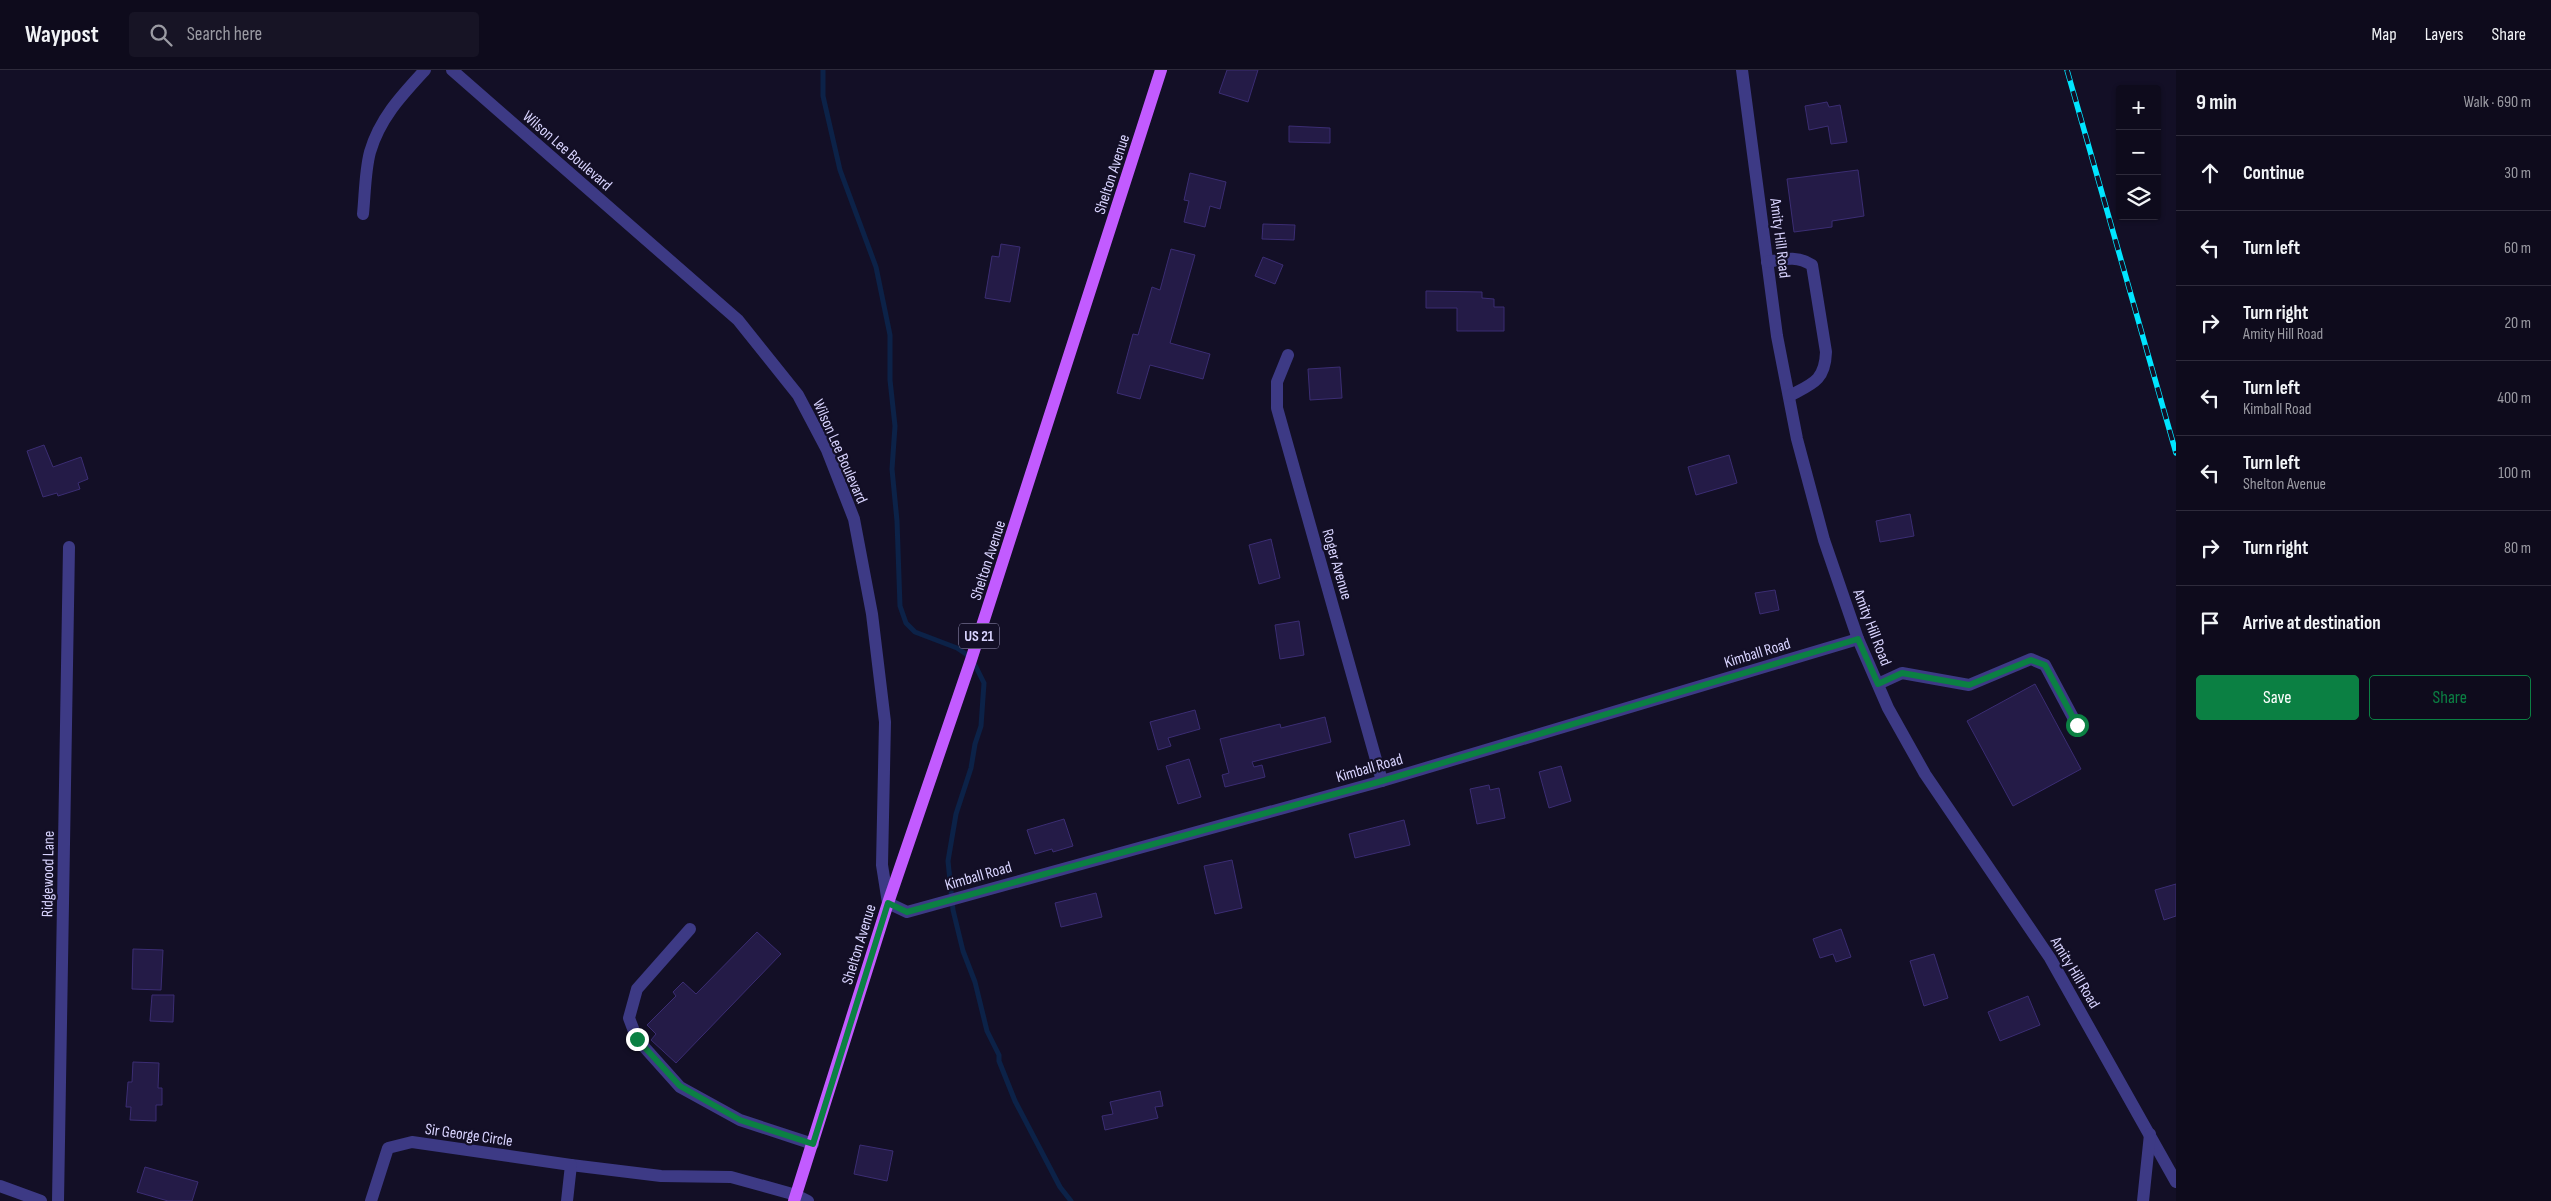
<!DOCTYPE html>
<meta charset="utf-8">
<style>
body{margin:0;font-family:"Sofia Sans Condensed",sans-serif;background:#171425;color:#f1f3f6}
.controls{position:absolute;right:15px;top:15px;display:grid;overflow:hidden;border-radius:5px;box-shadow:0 1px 4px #0004}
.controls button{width:45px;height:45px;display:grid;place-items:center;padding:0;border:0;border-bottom:1px solid #2e2b3b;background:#0e0b1c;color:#f1f3f6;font:25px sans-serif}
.stop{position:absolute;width:15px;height:15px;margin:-11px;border:4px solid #0b8043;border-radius:50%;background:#fff}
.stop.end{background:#0b8043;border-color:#fff;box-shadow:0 1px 5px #0008}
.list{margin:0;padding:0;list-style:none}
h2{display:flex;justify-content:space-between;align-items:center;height:65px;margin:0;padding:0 20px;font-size:21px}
h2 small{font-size:16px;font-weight:400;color:#9b9ba3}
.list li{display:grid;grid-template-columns:32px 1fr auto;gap:15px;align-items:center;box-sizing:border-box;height:75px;padding:0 20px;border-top:1px solid #2e2b3b}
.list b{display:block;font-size:19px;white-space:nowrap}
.list p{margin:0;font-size:16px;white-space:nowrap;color:#9b9ba3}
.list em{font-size:16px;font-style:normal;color:#9b9ba3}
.actions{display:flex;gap:10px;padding:15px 20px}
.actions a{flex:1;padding:11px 0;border:1px solid #0b8043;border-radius:5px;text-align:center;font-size:18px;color:#0b8043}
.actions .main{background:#0b8043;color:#fff}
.icon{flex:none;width:28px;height:28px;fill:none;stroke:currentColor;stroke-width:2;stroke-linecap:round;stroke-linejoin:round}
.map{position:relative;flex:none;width:2176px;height:1131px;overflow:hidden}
header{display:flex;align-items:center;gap:30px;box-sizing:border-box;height:70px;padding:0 25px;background:#0e0b1c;border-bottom:1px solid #2e2b3b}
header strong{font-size:24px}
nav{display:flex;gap:28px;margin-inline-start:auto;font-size:18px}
.search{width:350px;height:45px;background:#171425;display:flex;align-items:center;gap:12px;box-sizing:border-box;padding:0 18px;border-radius:5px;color:#9b9ba3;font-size:19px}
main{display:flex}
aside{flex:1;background:#0e0b1c}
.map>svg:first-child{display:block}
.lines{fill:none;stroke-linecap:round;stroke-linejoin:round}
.stream{stroke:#0c2248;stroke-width:5}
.building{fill:#241b47;stroke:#3b2d73}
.minor{stroke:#3d3a85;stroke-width:12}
.major{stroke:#c25bff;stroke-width:12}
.rail-casing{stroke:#00e5ff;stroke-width:5.5}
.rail{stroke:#130f26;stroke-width:4;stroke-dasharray:11;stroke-linecap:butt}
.route{stroke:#0b8043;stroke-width:6}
.labels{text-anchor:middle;stroke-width:4.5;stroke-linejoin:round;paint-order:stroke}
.shield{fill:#130f26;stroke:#9e99be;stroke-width:1}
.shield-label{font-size:15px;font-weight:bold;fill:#d9d4ff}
.street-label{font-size:16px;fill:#d9d4ff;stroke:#130f26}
</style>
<header>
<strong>Waypost</strong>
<div class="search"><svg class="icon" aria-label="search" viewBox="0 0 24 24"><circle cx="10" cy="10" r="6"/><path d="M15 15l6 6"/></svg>Search here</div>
<nav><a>Map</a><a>Layers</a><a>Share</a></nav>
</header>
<main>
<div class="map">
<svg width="2176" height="1131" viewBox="0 0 2176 1131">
<rect width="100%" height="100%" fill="#130f26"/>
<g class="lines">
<!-- stream -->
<path class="stream" d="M 823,0 L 823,26 L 840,100 L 876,197 L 890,265 L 890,310 L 895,356 L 892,399 L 897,451 L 900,536 L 906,553 L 915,562 L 957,578 L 966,584 L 975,595 L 984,613 L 981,656 L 975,674 L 971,698 L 956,744 L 948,791 L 953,840 L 963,881 L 975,912 L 987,961 L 999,985 L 999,991 L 1015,1031 L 1060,1117 L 1071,1131"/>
</g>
<!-- building -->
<g class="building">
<path d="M 1227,0 L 1258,0 L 1248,32 L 1219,23 Z"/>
<path d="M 1827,32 L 1829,37 L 1840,35 L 1847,72 L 1831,74 L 1828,56 L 1809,60 L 1805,36 Z"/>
<path d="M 1289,56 L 1330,58 L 1330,73 L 1289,72 Z"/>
<path d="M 1858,100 L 1864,146 L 1832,151 L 1832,157 L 1794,162 L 1787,109 Z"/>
<path d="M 1190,103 L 1226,112 L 1220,139 L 1210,136 L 1205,157 L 1184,152 L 1189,131 L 1184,130 Z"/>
<path d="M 1263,154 L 1295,155 L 1294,170 L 1262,169 Z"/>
<path d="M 1001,174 L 1020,177 L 1010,232 L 985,228 L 992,186 L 999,187 Z"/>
<path d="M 1171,179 L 1195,185 L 1170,273 L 1210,284 L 1203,309 L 1150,295 L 1140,329 L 1117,323 L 1133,264 L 1138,265 L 1152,217 L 1160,220 Z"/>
<path d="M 1263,187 L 1283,195 L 1275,214 L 1255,206 Z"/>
<path d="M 1426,221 L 1482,222 L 1482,228 L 1494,229 L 1494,237 L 1504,237 L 1504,261 L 1457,261 L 1457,238 L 1426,238 Z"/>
<path d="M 1340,297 L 1342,328 L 1310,330 L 1308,299 Z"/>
<path d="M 44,375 L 53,397 L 81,387 L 88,409 L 78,413 L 80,419 L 58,426 L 57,423 L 43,427 L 27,381 Z"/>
<path d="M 1729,385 L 1737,413 L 1696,425 L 1688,397 Z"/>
<path d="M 1910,444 L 1914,466 L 1880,472 L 1876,451 Z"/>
<path d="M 1271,469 L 1280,508 L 1259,514 L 1249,475 Z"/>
<path d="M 1775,520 L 1779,540 L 1760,544 L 1755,523 Z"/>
<path d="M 1299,551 L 1304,585 L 1280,589 L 1275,555 Z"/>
<path d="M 2035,614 L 2081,699 L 2013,736 L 1967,651 Z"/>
<path d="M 1195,640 L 1200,659 L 1168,668 L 1171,676 L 1158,680 L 1150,652 Z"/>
<path d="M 1325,647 L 1331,672 L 1252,692 L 1254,697 L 1262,695 L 1265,707 L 1225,717 L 1222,705 L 1229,703 L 1220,669 L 1280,654 L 1281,658 Z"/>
<path d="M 1189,689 L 1201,727 L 1178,734 L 1166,696 Z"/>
<path d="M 1561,696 L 1571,731 L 1549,738 L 1539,702 Z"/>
<path d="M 1489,715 L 1490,720 L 1499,718 L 1505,748 L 1477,754 L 1470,719 Z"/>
<path d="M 1064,749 L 1073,776 L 1053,782 L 1052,779 L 1035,784 L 1027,760 Z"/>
<path d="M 1404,750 L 1410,775 L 1355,788 L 1349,764 Z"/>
<path d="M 1232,790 L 1242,838 L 1215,844 L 1204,796 Z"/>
<path d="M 2176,814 L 2176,846 L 2164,850 L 2155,820 Z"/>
<path d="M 1096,823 L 1102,847 L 1061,857 L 1055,833 Z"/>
<path d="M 1841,859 L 1851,887 L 1836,892 L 1833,884 L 1820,888 L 1813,869 Z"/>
<path d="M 757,862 L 781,884 L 676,993 L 651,970 L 656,964 L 647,955 L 676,926 L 673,922 L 683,912 L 696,924 Z"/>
<path d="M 133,879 L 163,880 L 161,920 L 132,919 Z"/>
<path d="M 1934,884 L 1948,928 L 1924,936 L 1910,891 Z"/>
<path d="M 152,925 L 174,925 L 173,952 L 150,951 Z"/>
<path d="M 2028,926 L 2040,955 L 2000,971 L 1988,942 Z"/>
<path d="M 133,992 L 159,993 L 158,1018 L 162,1018 L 162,1035 L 156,1035 L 156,1051 L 130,1050 L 131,1037 L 126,1037 L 128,1012 L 132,1012 Z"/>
<path d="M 1160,1021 L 1163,1036 L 1155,1037 L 1158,1048 L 1105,1060 L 1102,1046 L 1113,1044 L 1110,1032 Z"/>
<path d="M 860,1075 L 893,1081 L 887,1111 L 854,1104 Z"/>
<path d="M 145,1097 L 198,1112 L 192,1131 L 168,1131 L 137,1122 Z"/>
</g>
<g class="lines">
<!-- minor -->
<g class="minor">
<path d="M 452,0 L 738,250 L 798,325 L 827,380 L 854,449 L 872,544 L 885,652 L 882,795 L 888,833 L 907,842 L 1382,711 L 1858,569"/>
<path d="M 1742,0 L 1777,266 L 1797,369 L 1824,470 L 1858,569 L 1888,638 L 1925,704 L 2050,888 L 2176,1112"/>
<path d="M 363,144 C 365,124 365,101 370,82 C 380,48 402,25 425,0"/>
<path d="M 1767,192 C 1784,189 1797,185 1812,195 L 1826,282 C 1825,311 1812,314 1789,326"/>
<path d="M 1288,285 L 1277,312 L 1277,338 L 1382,711"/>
<path d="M 1878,614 L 1902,603 L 1969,615 L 2031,589 L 2045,595 L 2077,655"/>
<path d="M 690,859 L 637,919 L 629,948 L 637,969 L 680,1017 L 740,1050 L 813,1074"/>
<path d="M 571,1095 L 661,1106 L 731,1107 L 796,1125 L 808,1131"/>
<path d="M 0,1116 L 41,1131"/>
<path d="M 58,1131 L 69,477"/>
<path d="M 371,1131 L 388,1078 L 412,1072 L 571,1095 L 567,1131"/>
<path d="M 2143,1131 L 2150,1064"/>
</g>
<!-- major -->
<path class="major" d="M 794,1131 L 888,833 L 971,590 L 1161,0"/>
<defs>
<path id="rail" d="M 2067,0 L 2176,383"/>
</defs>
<!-- rail casing -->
<use href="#rail" class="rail-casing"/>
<!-- rail -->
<use href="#rail" class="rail"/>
</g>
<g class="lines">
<!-- route -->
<path class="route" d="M 637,969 L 680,1016 L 740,1050 L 813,1074 L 888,833 L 907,842 L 1382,711 L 1858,569 L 1878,614 L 1902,603 L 1969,615 L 2031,590 L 2045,595 L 2077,655"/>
</g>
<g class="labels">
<!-- shield labels -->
<rect class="shield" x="959" y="553.5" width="40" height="25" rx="4"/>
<g class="shield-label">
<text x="979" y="571">US 21</text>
</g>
<!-- street labels -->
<g class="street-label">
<text transform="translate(568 80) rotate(41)" y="6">Wilson Lee Boulevard</text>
<text transform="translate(1111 104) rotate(-72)" y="6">Shelton Avenue</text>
<text transform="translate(1781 168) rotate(83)" y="6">Amity Hill Road</text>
<text transform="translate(841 381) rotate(66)" y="6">Wilson Lee Boulevard</text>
<text transform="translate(987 490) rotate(-72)" y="6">Shelton Avenue</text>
<text transform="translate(1338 494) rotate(74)" y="6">Roger Avenue</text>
<text transform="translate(1873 557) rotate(69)" y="6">Amity Hill Road</text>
<text transform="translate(1757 582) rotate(-17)" y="6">Kimball Road</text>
<text transform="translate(1369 697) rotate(-16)" y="6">Kimball Road</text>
<text transform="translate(47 804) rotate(-89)" y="6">Ridgewood Lane</text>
<text transform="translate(978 805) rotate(-16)" y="6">Kimball Road</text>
<text transform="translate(858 874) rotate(-73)" y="6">Shelton Avenue</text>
<text transform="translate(2076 902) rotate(59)" y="6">Amity Hill Road</text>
<text transform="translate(469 1064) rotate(8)" y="6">Sir George Circle</text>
</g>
</g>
</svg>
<div class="controls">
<button>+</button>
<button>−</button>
<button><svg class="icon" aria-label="layers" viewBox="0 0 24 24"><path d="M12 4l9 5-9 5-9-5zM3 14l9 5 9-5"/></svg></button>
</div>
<div class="stop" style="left:2077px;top:655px"></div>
<div class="stop end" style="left:637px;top:969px"></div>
</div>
<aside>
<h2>9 min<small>Walk · 690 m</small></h2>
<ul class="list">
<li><svg class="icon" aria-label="ahead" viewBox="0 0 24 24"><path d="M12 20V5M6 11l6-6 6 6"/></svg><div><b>Continue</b></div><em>30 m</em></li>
<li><svg class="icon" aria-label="left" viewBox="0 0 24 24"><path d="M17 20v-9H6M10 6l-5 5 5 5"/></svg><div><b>Turn left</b></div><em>60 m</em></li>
<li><svg class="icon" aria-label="right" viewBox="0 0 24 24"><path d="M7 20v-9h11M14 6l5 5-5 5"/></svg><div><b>Turn right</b><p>Amity Hill Road</p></div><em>20 m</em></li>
<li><svg class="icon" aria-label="left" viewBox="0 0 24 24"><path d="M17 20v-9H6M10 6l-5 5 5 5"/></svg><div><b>Turn left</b><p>Kimball Road</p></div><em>400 m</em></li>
<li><svg class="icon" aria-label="left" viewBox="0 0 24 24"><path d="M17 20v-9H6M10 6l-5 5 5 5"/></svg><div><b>Turn left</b><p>Shelton Avenue</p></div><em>100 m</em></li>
<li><svg class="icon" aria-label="right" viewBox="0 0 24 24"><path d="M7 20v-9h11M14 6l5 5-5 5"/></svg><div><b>Turn right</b></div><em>80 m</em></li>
<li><svg class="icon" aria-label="arrive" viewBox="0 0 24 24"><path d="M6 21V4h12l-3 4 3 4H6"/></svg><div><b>Arrive at destination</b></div></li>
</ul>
<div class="actions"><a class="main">Save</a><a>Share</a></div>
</aside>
</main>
